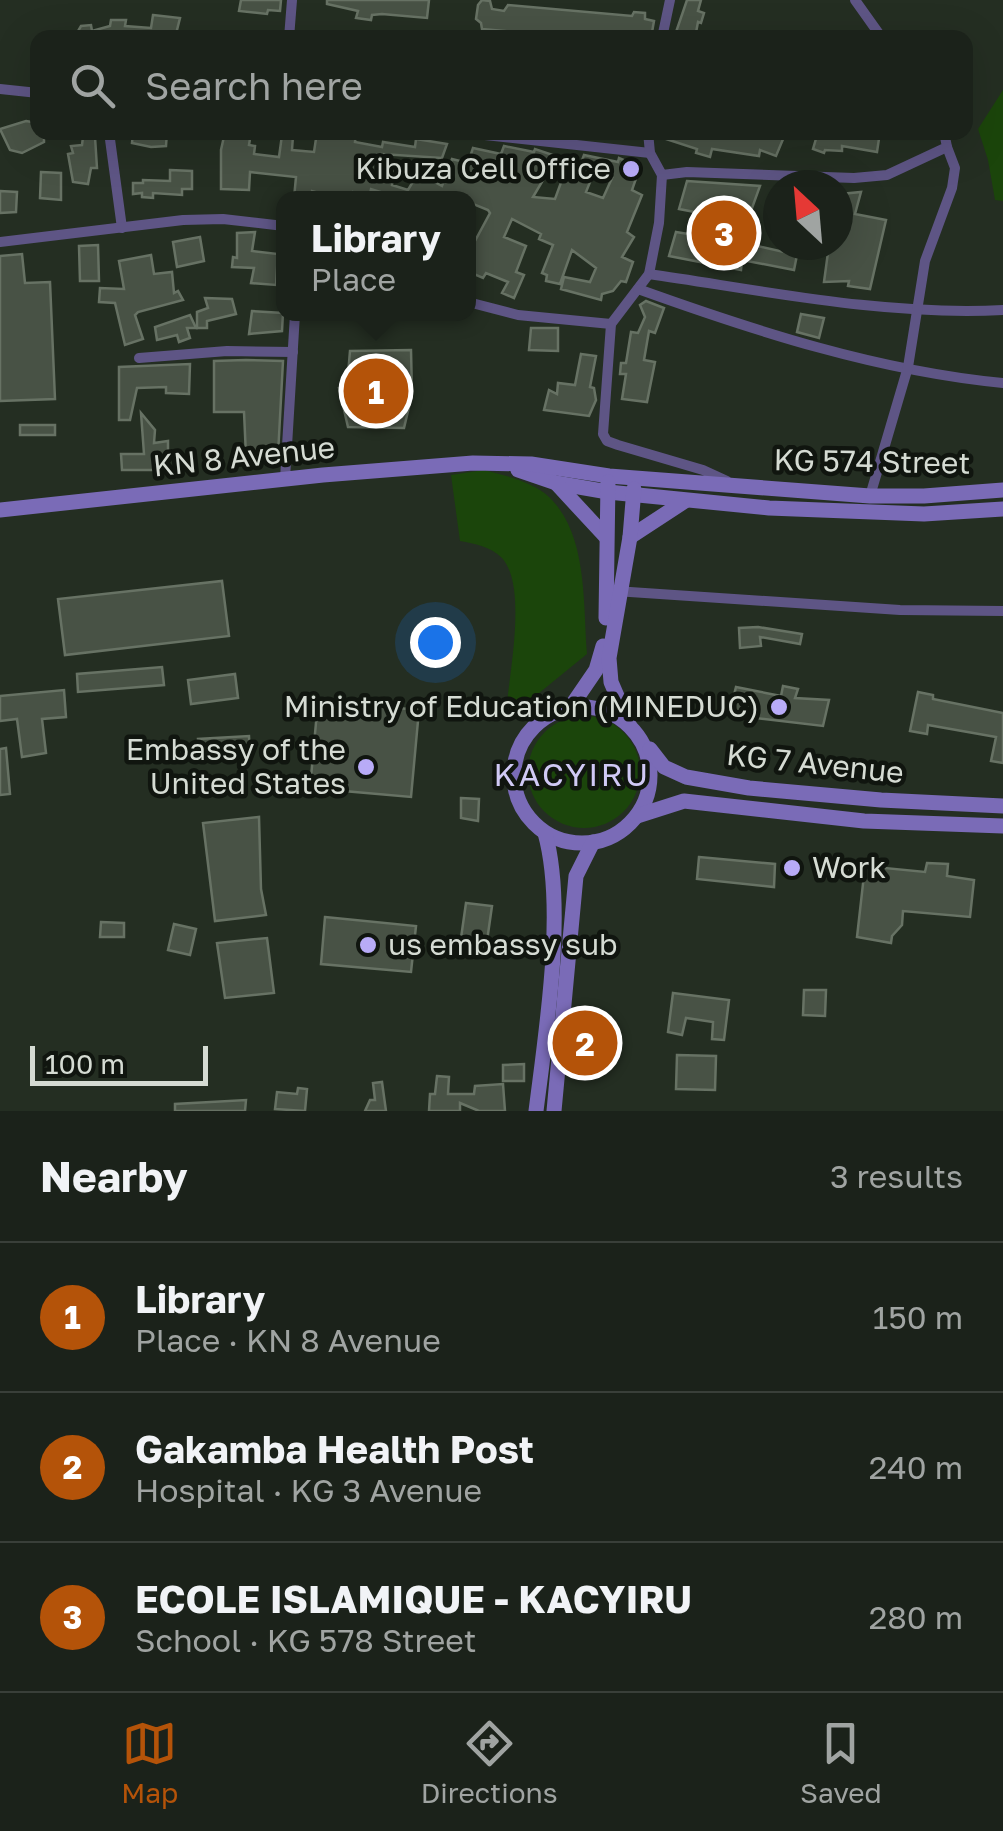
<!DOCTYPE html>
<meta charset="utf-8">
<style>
body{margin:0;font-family:"Golos Text",sans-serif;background:#282f27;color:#f1f3f6}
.compass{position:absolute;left:763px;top:170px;width:90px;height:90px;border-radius:50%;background:#1b221a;box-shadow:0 10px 40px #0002;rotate:334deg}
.scale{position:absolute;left:30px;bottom:25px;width:178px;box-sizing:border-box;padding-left:10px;border:5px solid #d5dbd3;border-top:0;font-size:28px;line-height:35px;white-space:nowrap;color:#d5dbd3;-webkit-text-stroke:8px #10150f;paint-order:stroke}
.you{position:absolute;left:435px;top:642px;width:35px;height:35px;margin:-25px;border:8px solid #fff;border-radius:50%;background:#1a73e8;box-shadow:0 0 0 15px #1a73e833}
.badge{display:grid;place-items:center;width:65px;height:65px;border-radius:50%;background:#b45309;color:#fff;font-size:32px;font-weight:700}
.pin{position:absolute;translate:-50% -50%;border:5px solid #fff;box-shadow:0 2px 10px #0006}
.popup{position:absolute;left:276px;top:191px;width:200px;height:130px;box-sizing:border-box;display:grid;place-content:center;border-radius:20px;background:#1b221a;filter:drop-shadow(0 2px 8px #0005);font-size:32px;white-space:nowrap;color:#a0a4a2}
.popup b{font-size:38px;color:#f1f3f6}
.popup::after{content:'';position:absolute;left:50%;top:100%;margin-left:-20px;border:20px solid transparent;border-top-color:#1b221a}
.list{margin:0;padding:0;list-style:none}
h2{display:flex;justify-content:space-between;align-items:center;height:130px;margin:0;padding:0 40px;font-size:42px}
h2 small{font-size:32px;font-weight:400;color:#a0a4a2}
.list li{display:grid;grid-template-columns:65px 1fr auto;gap:30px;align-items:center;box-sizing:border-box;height:150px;padding:0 40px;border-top:2px solid #393f39}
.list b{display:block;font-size:38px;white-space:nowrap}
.list p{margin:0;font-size:32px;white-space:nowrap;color:#a0a4a2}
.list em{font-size:32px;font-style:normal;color:#a0a4a2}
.icon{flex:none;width:55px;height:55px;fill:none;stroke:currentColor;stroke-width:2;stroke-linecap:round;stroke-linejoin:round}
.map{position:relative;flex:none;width:1003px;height:1111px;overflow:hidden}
.search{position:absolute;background:#1b221a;box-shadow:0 10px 40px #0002;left:30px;right:30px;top:30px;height:110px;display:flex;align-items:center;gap:25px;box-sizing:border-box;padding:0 35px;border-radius:20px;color:#a0a4a2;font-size:38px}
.sheet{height:580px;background:#1b221a}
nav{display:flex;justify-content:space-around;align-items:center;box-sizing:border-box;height:140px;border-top:2px solid #393f39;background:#1b221a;font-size:28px;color:#a0a4a2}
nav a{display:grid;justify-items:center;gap:5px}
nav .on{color:#b45309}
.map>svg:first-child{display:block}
.green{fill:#1b450b}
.building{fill:#485245;stroke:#677264;stroke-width:2.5;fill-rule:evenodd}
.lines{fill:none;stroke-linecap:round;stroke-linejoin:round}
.street{stroke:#5e5585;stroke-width:10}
.secondary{stroke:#7a6bb7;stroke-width:15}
.poi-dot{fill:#b8abf7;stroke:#10150f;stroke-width:4}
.labels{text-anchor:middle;stroke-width:9;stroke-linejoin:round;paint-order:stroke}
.poi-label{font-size:30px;fill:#d5dbd3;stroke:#10150f;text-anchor:end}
.street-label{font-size:30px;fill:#d5dbd3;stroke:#10150f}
.neighbourhood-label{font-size:32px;letter-spacing:2.5px;fill:#d0c9f5;stroke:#10150f}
</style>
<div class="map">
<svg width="1003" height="1111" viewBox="0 0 1003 1111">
<rect width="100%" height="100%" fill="#242e22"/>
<!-- green -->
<g class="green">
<path d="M 1003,90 L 1003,201 L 995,200 L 988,160 L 978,129 Z"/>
<path d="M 484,470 C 503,475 534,482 549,497 C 588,534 583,604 587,654 L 517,711 L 507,704 C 510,668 527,586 502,558 C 490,546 475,544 460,541 L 451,475 Z"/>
<circle cx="584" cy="772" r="56"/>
</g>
<!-- building -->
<g class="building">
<path d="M 241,0 L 281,0 L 280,11 L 268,10 L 267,14 L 239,11 Z"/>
<path d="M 327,0 L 429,0 L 427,18 L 382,14 L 372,15 L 371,20 L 356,18 L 358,11 L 327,4 Z"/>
<path d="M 482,0 L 490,1 L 492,9 L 504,11 L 508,5 L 632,16 L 634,12 L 645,13 L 645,19 L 654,21 L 651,38 L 591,35 L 591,38 L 575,38 L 557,34 L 557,38 L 539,38 L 540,34 L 482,29 L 481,23 L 476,19 L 478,5 Z"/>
<path d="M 687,0 L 701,0 L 698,11 L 704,13 L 701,23 L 698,22 L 695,38 L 674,38 Z"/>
<path d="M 153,15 L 180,18 L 175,38 L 74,38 L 81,26 L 91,25 L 92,31 L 110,26 L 111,20 L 126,20 L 125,26 L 151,28 Z"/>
<path d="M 26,121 L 38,123 L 38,132 L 44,132 L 44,142 L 22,153 L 10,150 L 0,129 Z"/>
<path d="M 133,132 L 167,132 L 166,146 L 151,147 L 132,143 Z"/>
<path d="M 225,132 L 251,133 L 249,145 L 255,146 L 254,154 L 279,157 L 282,135 L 293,136 L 292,150 L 314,152 L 317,132 L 356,133 L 355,142 L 382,147 L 383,142 L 415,147 L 416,139 L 447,144 L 442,158 L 381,154 L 395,161 L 392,185 L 408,190 L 418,173 L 442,186 L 452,159 L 468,163 L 473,148 L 501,154 L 504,146 L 534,152 L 535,149 L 553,155 L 549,170 L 533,197 L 555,199 L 563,177 L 575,180 L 584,155 L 618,162 L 619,158 L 640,167 L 632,190 L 642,195 L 627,232 L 634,237 L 622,257 L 633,262 L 626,282 L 621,281 L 613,291 L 602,294 L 601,300 L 561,289 L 564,277 L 590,282 L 596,268 L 572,250 L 560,284 L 546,281 L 547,275 L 542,273 L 553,245 L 539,239 L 541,234 L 512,219 L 504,237 L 526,246 L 516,272 L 524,275 L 514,298 L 502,293 L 508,282 L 486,273 L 483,278 L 469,272 L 468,254 L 490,213 L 488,210 L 468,202 L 468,198 L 400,198 L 371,189 L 369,198 L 353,192 L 351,197 L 339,193 L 337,198 L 312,191 L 311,198 L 294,198 L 296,177 L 250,172 L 249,190 L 221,189 L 221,150 ZM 594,172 L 612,178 L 603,198 L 586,192 Z"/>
<path d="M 657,132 L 786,132 L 776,156 L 760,150 L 759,156 L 712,149 L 710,157 L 696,153 L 697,149 L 657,136 Z"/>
<path d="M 818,132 L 880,132 L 877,152 L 842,146 L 842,151 L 825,150 L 824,153 L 813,149 Z"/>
<path d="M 83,137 L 95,137 L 97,168 L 91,168 L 88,184 L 73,182 L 68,154 L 73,153 L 71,146 L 82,145 Z"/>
<path d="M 170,170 L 192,171 L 192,189 L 182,189 L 182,195 L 153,193 L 153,198 L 142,197 L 142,193 L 133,194 L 133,183 L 143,183 L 143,180 L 170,181 Z"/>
<path d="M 41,172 L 61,173 L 61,200 L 40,198 Z"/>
<path d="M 687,181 L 760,186 L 747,222 L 679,209 Z"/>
<path d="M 0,191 L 17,192 L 16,212 L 0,213 Z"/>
<path d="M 861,192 L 855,214 L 886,220 L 870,289 L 848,286 L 849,281 L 824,282 L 829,245 L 838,245 L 841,194 Z"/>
<path d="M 255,232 L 252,251 L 278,254 L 276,285 L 251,283 L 254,268 L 232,267 L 233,257 L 237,258 L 237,233 Z"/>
<path d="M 676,232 L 744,243 L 797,255 L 794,270 L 742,260 L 741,270 L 669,256 Z"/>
<path d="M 200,237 L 204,261 L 177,267 L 173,242 Z"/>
<path d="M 98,245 L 99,281 L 80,281 L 79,246 Z"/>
<path d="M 22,254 L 25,283 L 50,282 L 55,399 L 0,401 L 0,256 Z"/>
<path d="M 151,255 L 154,274 L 172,272 L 174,293 L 178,291 L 183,300 L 138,312 L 135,315 L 143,339 L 125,345 L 115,303 L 99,302 L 100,288 L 124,289 L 119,261 Z"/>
<path d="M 205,298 L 232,299 L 236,314 L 207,321 L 207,328 L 197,328 L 197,312 L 208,308 Z"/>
<path d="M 646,301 L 664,308 L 655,333 L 649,331 L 644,360 L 655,362 L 647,402 L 622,399 L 626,374 L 620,374 L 621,363 L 626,363 L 631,332 L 638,333 L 645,317 L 640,305 Z"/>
<path d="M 252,311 L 283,313 L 282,331 L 249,334 Z"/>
<path d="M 801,314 L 824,318 L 819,338 L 797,332 Z"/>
<path d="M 190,315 L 196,328 L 187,328 L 190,338 L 179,342 L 177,335 L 157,340 L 155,327 Z"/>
<path d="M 531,328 L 558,328 L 558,351 L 529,350 Z"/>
<path d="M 411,350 L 412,394 L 404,428 L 348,427 L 339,388 L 347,386 L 350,351 Z"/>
<path d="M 581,354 L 596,356 L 590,387 L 594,388 L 596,400 L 589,416 L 544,410 L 549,390 L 557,394 L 558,383 L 575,385 Z"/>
<path d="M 246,360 L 283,361 L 278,455 L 246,456 L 244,412 L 214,412 L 214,361 Z"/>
<path d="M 190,364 L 189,394 L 166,393 L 166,387 L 137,388 L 130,420 L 119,420 L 119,367 Z"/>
<path d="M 141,413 L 155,430 L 154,443 L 168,441 L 168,456 L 157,455 L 156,470 L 122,470 L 121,454 L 144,454 Z"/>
<rect x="20" y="425" width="35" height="10"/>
<path d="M 222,581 L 229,636 L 65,655 L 58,599 Z"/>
<path d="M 758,627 L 802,634 L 800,644 L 760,637 L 761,646 L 740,648 L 739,628 Z"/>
<path d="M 162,667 L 164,685 L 78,692 L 77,674 Z"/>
<path d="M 235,674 L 238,698 L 191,704 L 188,680 Z"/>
<path d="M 783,686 L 798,689 L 795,698 L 829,700 L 823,726 L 729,715 L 736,687 L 781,696 Z"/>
<path d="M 64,690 L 66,717 L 42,719 L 46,753 L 22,757 L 17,719 L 0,721 L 0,696 Z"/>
<path d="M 918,692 L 933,695 L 933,699 L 1003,713 L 1003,763 L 991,761 L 996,737 L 928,725 L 927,734 L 910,731 Z"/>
<path d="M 318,701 L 419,710 L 411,797 L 310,788 Z"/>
<path d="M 249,736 L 250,756 L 199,760 L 198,739 Z"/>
<path d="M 6,748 L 10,794 L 0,795 L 0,749 Z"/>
<path d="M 461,798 L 479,799 L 478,821 L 461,818 Z"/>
<path d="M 259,817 L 261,889 L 266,915 L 215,921 L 203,823 Z"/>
<path d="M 699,857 L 775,864 L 774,887 L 697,879 Z"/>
<path d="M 927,863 L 948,864 L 947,876 L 974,880 L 970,917 L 903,911 L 902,925 L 892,936 L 891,943 L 857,937 L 865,866 L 925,872 Z"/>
<path d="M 466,903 L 492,906 L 485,955 L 459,952 Z"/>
<path d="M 325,917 L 416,926 L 411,972 L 321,964 Z"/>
<path d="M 101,922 L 124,923 L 124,937 L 100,937 Z"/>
<path d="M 174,924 L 196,929 L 190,955 L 168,950 Z"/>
<path d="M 267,938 L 274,993 L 225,998 L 217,943 Z"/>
<path d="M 804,990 L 826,990 L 825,1016 L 803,1015 Z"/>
<path d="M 673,993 L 729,1000 L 724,1040 L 712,1039 L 713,1022 L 686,1018 L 682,1035 L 668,1032 Z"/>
<path d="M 677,1055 L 716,1056 L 715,1090 L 676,1089 Z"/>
<path d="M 524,1064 L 524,1081 L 503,1081 L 503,1065 Z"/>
<path d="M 437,1076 L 449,1077 L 448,1094 L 474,1094 L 475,1086 L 503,1084 L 505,1111 L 479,1111 L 460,1103 L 460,1111 L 429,1111 L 430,1094 L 435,1094 Z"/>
<path d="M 382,1082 L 386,1111 L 365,1111 L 370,1100 L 375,1100 L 373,1083 Z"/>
<path d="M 298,1088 L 307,1089 L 305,1111 L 275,1109 L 277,1092 L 297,1094 Z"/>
<path d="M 246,1100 L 245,1111 L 175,1111 L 175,1104 Z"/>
</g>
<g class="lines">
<!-- street -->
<g class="street">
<path d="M 855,0 L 882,38"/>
<path d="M 289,38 L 292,0"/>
<path d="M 662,38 L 670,0"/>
<path d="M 0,89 L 38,93"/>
<path d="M 109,132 L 122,228"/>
<path d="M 457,132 L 650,153"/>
<path d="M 648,132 L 650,153 L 662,175 L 659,223 L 649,274 L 611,324 L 603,434 L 607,441 L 618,445 L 703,470 L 727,481"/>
<path d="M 662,175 L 687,172 L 854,178 L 887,175 L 947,147 L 944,132"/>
<path d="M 0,242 L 183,220 L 223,219 L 284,226"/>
<path d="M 649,274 C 766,291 884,316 1003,310"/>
<path d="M 638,289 C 755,331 878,371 1003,383"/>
<path d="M 468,302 L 518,315 L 611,324"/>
<path d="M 139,358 L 227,351 L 293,352"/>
<path d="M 285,479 L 295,314"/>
<path d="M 870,496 L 908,367 L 925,261 L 952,188 L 955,168 L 947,147"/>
<path d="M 615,591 L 900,610 L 1003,611"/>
</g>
<!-- secondary -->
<g class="secondary">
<path d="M 518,470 L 556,483 L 608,492 L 769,508 L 924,514 L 1003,509"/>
<path d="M 556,483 L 606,537"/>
<path d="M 0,510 L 323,475 L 473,463 L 531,464 L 609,476 L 870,496 L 924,496 L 1003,490"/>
<path d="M 630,537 L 685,501"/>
<path d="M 606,618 L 608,482"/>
<circle cx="582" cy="775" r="68"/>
<path d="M 570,708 L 596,670 L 603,646"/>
<path d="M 629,724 L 611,682 L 609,658 L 630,537 L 634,489"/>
<path d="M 650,749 L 664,767 L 686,777 L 749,788 L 881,800 L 1003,806"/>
<path d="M 637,816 L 684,801 L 864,821 L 1003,826"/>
<path d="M 536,1111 C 546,1031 566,908 545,833"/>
<path d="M 554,1111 L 576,876 L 593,842"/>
</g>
</g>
<!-- markers -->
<g class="poi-dot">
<circle cx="631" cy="169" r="10"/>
<circle cx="779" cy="707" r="10"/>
<circle cx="366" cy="767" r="10"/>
<circle cx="792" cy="868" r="10"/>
<circle cx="368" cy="945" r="10"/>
</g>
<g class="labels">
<!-- poi labels -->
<g class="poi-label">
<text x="611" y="179">Kibuza Cell Office</text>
<text x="759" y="717">Ministry of Education (MINEDUC)</text>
<text x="346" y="760">Embassy of the<tspan x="346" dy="34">United States</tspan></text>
<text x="812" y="878" text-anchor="start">Work</text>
<text x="388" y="955" text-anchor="start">us embassy sub</text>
</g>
<!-- street labels -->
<g class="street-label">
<text transform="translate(244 457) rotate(-6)" y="10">KN 8 Avenue</text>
<text transform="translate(872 462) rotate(1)" y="10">KG 574 Street</text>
<text transform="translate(815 764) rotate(6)" y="10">KG 7 Avenue</text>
</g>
<!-- neighbourhood labels -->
<g class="neighbourhood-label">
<text x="572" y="786">KACYIRU</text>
</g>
</g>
</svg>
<svg class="compass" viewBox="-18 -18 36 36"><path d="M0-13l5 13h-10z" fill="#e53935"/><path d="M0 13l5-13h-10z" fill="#a0a4a2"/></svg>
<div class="scale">100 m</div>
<div class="you"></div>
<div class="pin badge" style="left:376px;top:391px">1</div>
<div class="popup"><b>Library</b>Place</div>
<div class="pin badge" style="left:585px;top:1043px">2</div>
<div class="pin badge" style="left:724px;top:233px">3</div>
<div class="search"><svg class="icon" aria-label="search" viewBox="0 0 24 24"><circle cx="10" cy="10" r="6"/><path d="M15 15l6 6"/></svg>Search here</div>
</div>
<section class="sheet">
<h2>Nearby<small>3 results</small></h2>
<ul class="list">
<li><span class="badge">1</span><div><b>Library</b><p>Place · KN 8 Avenue</p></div><em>150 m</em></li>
<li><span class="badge">2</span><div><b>Gakamba Health Post</b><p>Hospital · KG 3 Avenue</p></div><em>240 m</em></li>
<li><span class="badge">3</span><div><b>ECOLE ISLAMIQUE - KACYIRU</b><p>School · KG 578 Street</p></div><em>280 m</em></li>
</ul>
</section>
<nav>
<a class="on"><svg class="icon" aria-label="map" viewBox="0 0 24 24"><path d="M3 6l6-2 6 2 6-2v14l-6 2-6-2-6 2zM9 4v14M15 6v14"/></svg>Map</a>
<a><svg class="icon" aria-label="directions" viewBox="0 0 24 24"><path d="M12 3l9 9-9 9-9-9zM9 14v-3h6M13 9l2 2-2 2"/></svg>Directions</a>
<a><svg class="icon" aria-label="saved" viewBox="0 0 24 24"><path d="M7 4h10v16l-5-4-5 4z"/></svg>Saved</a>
</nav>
